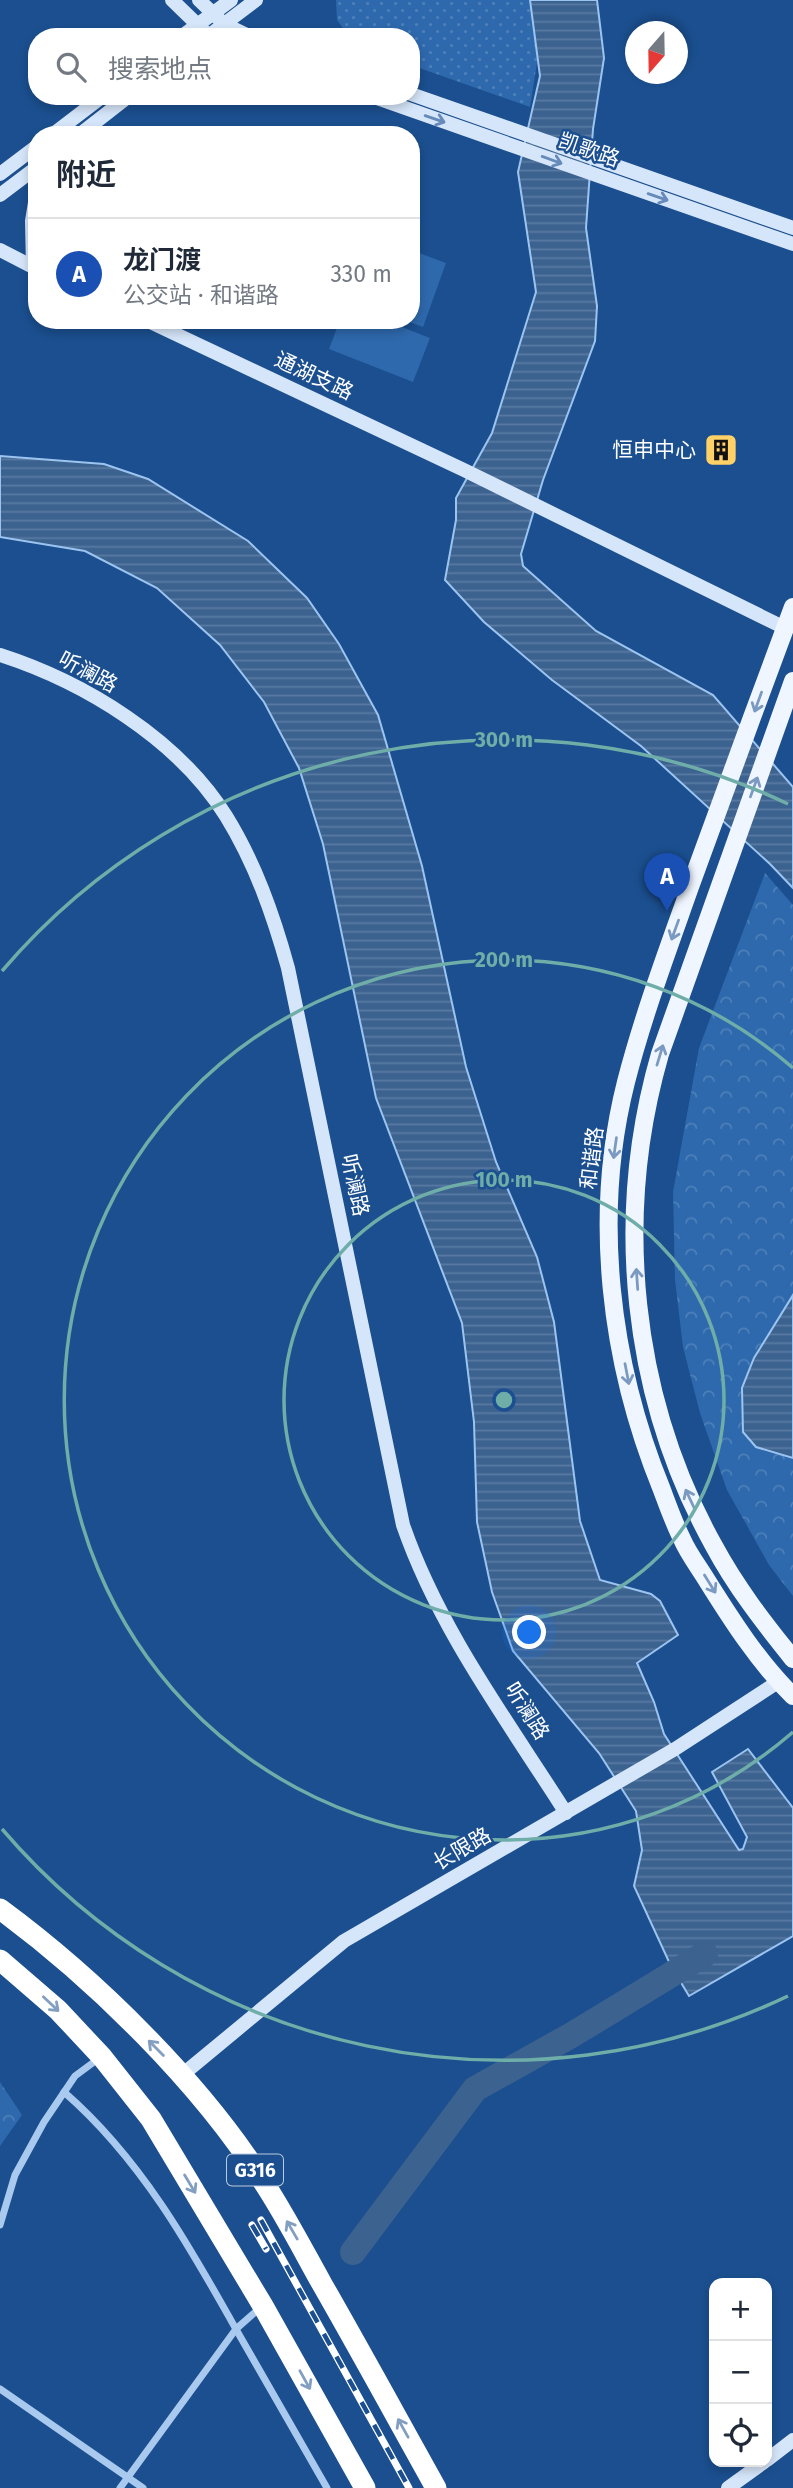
<!DOCTYPE html>
<html lang="zh">
<meta charset="utf-8">
<style>
body{margin:0;font-family:"Fira Sans","Noto Sans SC",sans-serif;background:#f6f6f7;color:#1f2937}
.controls{position:absolute;right:21px;bottom:21px;display:grid;overflow:hidden;border-radius:14px;box-shadow:0 4px 10px #0003}
.controls button{width:63px;height:63px;display:grid;place-items:center;padding:0;border:0;border-bottom:2px solid #e0e1e3;background:#fff;color:#1f2937;font:35px sans-serif}
.compass{position:absolute;left:625px;top:21px;width:63px;height:63px;border-radius:50%;background:#fff;box-shadow:0 4px 10px #0003;rotate:200deg}
.you{position:absolute;left:530px;top:1633px;width:24px;height:24px;margin:-18px;border:5px solid #fff;border-radius:50%;background:#1a73e8;box-shadow:0 0 0 10px #1a73e833}
.badge{display:grid;place-items:center;width:46px;height:46px;border-radius:50%;background:#d93025;color:#fff;font-size:23px;font-weight:700}
.pin{position:absolute;translate:-50% -58px;filter:drop-shadow(0 2px 4px #0008)}
.pin::after{content:'';position:absolute;top:37px;width:24px;height:21px;background:inherit;clip-path:polygon(0 0,100% 0,50% 100%)}
.list{margin:0;padding:0;list-style:none}
h2{display:flex;justify-content:space-between;align-items:center;height:91px;margin:0;padding:0 28px;font-size:30px}
h2 small{font-size:23px;font-weight:400;color:#747a83}
.list li{display:grid;grid-template-columns:46px 1fr auto;gap:21px;align-items:center;box-sizing:border-box;height:112px;padding:0 28px;border-top:2px solid #e0e1e3}
.list b{display:block;font-size:26px;white-space:nowrap}
.list p{margin:0;font-size:23px;white-space:nowrap;color:#747a83}
.list em{font-size:23px;font-style:normal;color:#747a83}
.icon{flex:none;width:38px;height:38px;fill:none;stroke:currentColor;stroke-width:2;stroke-linecap:round;stroke-linejoin:round}
.map{position:relative;flex:none;width:793px;height:2488px;overflow:hidden}
.search{position:absolute;background:#fff;box-shadow:0 4px 10px #0003;left:28px;top:28px;width:392px;height:77px;display:flex;align-items:center;gap:18px;box-sizing:border-box;padding:0 24px;border-radius:28px;color:#747a83;font-size:26px}
.panel{position:absolute;background:#fff;box-shadow:0 4px 10px #0003;left:28px;top:126px;width:392px;height:203px;border-radius:28px}
.map>svg:first-child{display:block}
.grass{fill:url(#grass-dots)}
.forest{fill:url(#forest-crowns)}
.pitch{fill:#2e69ad}
.water{fill:url(#water-rules);stroke:#9cc4f0;stroke-width:2}
.lines{fill:none;stroke-linecap:round;stroke-linejoin:round}
.river{stroke:#3c6290;stroke-width:26}
.street{stroke:#a9c9ee;stroke-width:7}
.secondary{stroke:#d6e6fa;stroke-width:14}
.primary{stroke:#f0f6ff;stroke-width:18}
.highway{stroke:#fff;stroke-width:21}
.rail-casing{stroke:#fff;stroke-width:7}
.rail{stroke:#1b4f8f;stroke-width:4.5;stroke-dasharray:13;stroke-linecap:butt}
.oneway{stroke:#668bba}
.oneway2{stroke:#7b9ac1}
.oneway3{stroke:#829ec1}
.ring{fill:none;stroke:#6fada8;stroke-width:3.5}
.labels{text-anchor:middle;stroke-width:5;stroke-linejoin:round;paint-order:stroke}
.shield{fill:#1b4f8f;stroke:#bbcadd;stroke-width:2}
.shield-label{font-size:19px;font-weight:bold;fill:#fff}
.street-label{font-size:21px;fill:#fff;stroke:#1b4f8f}
.poi-label{font-size:21px;fill:#fff;stroke:#1b4f8f;text-anchor:end}
.centre{fill:#6fada8;stroke:#1b4f8f;stroke-width:3.5}
.ring-label{font-size:21px;text-anchor:middle;font-weight:bold;fill:#6fada8;stroke:#1b4f8f;stroke-width:5;stroke-linejoin:round;paint-order:stroke}
</style>
<div class="map">
<svg width="793" height="2488" viewBox="0 0 793 2488">
<defs>
<pattern id="grass-dots" width="8" height="8" patternUnits="userSpaceOnUse" patternTransform="scale(1.75)"><rect width="8" height="8" fill="#2e69ad"/><path d="M2 2h.1M6 6h.1" fill="none" stroke="#4d80b9" stroke-width="1.8" stroke-linecap="round"/></pattern>
<pattern id="forest-crowns" width="20" height="18" patternUnits="userSpaceOnUse" patternTransform="scale(1.75)"><rect width="20" height="18" fill="#2e69ad"/><path d="M2 6a3 3 0 1 1 6 0M12 15a3 3 0 1 1 6 0" fill="none" stroke="#4d80b9"/></pattern>
<pattern id="water-rules" width="6" height="5" patternUnits="userSpaceOnUse" patternTransform="scale(1.75)"><rect width="6" height="5" fill="#3c6290"/><path d="M0 2.5h6" fill="none" stroke="#597aa1"/></pattern>
</defs>
<rect width="100%" height="100%" fill="#1b4f8f"/>
<!-- grass -->
<path class="grass" d="M 336,0 L 534,0 L 542,31 L 530,107 L 411,65 L 411,37 L 349,37 L 337,20 Z"/>
<!-- forest -->
<g class="forest">
<path d="M 765,873 L 793,905 L 793,1596 L 769,1565 L 727,1490 L 700,1413 L 683,1347 L 675,1280 L 673,1192 L 699,1048 Z"/>
<path d="M 0,2082 L 22,2115 L 0,2146 Z"/>
</g>
<!-- pitch -->
<g class="pitch">
<path d="M 411,250 L 446,263 L 423,327 L 404,320 L 411,320 Z"/>
<path d="M 340,320 L 384,320 L 430,338 L 413,382 L 329,349 Z"/>
</g>
<!-- water -->
<g class="water">
<path d="M 530,0 L 597,0 L 604,58 L 593,129 L 586,228 L 597,306 L 595,341 L 543,480 L 521,554 L 523,566 L 596,631 L 713,695 L 793,787 L 793,888 L 770,864 L 641,746 L 552,680 L 484,622 L 445,580 L 456,520 L 456,498 L 492,433 L 536,292 L 518,172 L 540,76 Z"/>
<path d="M 0,456 L 104,464 L 148,479 L 248,541 L 307,598 L 339,644 L 378,715 L 422,866 L 466,1067 L 496,1162 L 537,1257 L 554,1322 L 580,1521 L 600,1580 L 651,1594 L 660,1601 L 678,1635 L 637,1663 L 654,1702 L 664,1734 L 739,1850 L 743,1849 L 747,1837 L 712,1772 L 748,1749 L 793,1808 L 793,1936 L 689,1996 L 670,1964 L 634,1886 L 642,1850 L 636,1811 L 599,1753 L 513,1651 L 492,1592 L 477,1522 L 474,1422 L 462,1323 L 376,1098 L 323,844 L 299,768 L 264,702 L 220,645 L 157,588 L 85,551 L 0,537 Z"/>
<path d="M 793,1295 L 793,1458 L 756,1447 L 743,1432 L 742,1388 L 754,1358 Z"/>
</g>
<g class="lines">
<!-- river -->
<path class="river" d="M 353,2252 L 475,2089 L 570,2036 L 705,1954"/>
<!-- street -->
<g class="street">
<path d="M 64,2092 C 140,2158 189,2245 237,2331 C 267,2384 297,2436 327,2488"/>
<path d="M 0,2225 L 15,2175 L 44,2122 L 75,2076 L 98,2059"/>
<path d="M 0,2389 L 143,2488"/>
<path d="M 120,2488 L 236,2329 L 261,2307"/>
</g>
<!-- secondary -->
<g class="secondary">
<path d="M 172,0 L 204,31"/>
<path d="M 199,0 L 224,24 L 251,37"/>
<path d="M 181,37 L 231,0"/>
<path d="M 207,37 L 256,0"/>
<path d="M 411,94 L 793,228"/>
<path d="M 371,96 L 793,244"/>
<path d="M 52,135 L 103,96"/>
<path d="M 79,135 L 129,96"/>
<path d="M 0,174 L 37,146"/>
<path d="M 0,195 L 37,167"/>
<path d="M 0,250 L 37,269"/>
<path d="M 33,267 L 32,221 L 37,190"/>
<path d="M 146,320 L 464,470 L 785,628"/>
<path d="M 0,655 C 84,682 178,739 226,816 C 255,863 273,914 288,968 L 403,1525 C 439,1629 507,1720 566,1813"/>
<path d="M 182,2075 L 344,1941 L 675,1749 L 778,1682"/>
<path d="M 767,2460 L 793,2440"/>
<path d="M 728,2488 L 764,2462"/>
</g>
<!-- primary -->
<g class="primary">
<path d="M 793,607 C 758,700 724,794 690,887 C 667,952 643,1016 626,1082 C 592,1216 610,1363 662,1490 C 668,1506 674,1523 682,1539 C 688,1553 698,1566 706,1579 C 731,1619 759,1663 793,1696"/>
<path d="M 793,681 L 660,1054 C 613,1217 631,1397 714,1546 C 736,1587 764,1623 793,1659"/>
</g>
<!-- highway -->
<g class="highway">
<path d="M 0,1909 C 95,1979 201,2083 264,2183 C 285,2215 303,2250 322,2284 C 361,2352 398,2420 436,2488"/>
<path d="M 0,1960 L 58,2010 L 102,2057 L 151,2119 L 263,2306 L 365,2488"/>
</g>
<defs>
<g id="rail">
<path d="M 261,2220 L 409,2488"/>
<path d="M 252,2225 L 266,2249"/>
</g>
</defs>
<!-- rail casing -->
<use href="#rail" class="rail-casing"/>
<!-- rail -->
<use href="#rail" class="rail"/>
</g>
<!-- one-way arrows -->
<defs><path id="oneway-shaft" d="M-6 0H5M1.5-3L5.5 0L1.5 3" fill="none" stroke-width="1.6" stroke-linecap="round" stroke-linejoin="round" transform="scale(1.75)"/></defs>
<g class="oneway">
<use href="#oneway-shaft" transform="translate(435 119) rotate(19)"/>
<use href="#oneway-shaft" transform="translate(552 160) rotate(20)"/>
<use href="#oneway-shaft" transform="translate(658 197) rotate(19)"/>
</g>
<g class="oneway2">
<use href="#oneway-shaft" transform="translate(758 702) rotate(110)"/>
<use href="#oneway-shaft" transform="translate(754 787) rotate(-70)"/>
<use href="#oneway-shaft" transform="translate(675 930) rotate(110)"/>
<use href="#oneway-shaft" transform="translate(660 1055) rotate(-73)"/>
<use href="#oneway-shaft" transform="translate(615 1148) rotate(98)"/>
<use href="#oneway-shaft" transform="translate(637 1279) rotate(-94)"/>
<use href="#oneway-shaft" transform="translate(627 1374) rotate(79)"/>
<use href="#oneway-shaft" transform="translate(690 1499) rotate(-115)"/>
<use href="#oneway-shaft" transform="translate(710 1584) rotate(58)"/>
</g>
<g class="oneway3">
<use href="#oneway-shaft" transform="translate(51 2004) rotate(43)"/>
<use href="#oneway-shaft" transform="translate(156 2048) rotate(-135)"/>
<use href="#oneway-shaft" transform="translate(190 2184) rotate(59)"/>
<use href="#oneway-shaft" transform="translate(292 2230) rotate(-120)"/>
<use href="#oneway-shaft" transform="translate(305 2380) rotate(61)"/>
<use href="#oneway-shaft" transform="translate(403 2428) rotate(-119)"/>
</g>
<!-- distance rings -->
<g class="ring">
<circle cx="504" cy="1400" r="220"/>
<path d="M793 1732A440 440 0 1 1 793 1068"/>
<path d="M788 1996A660 660 0 0 1 2 1829M2 971A660 660 0 0 1 788 804"/>
</g>
<!-- icons -->
<defs>
<symbol id="building-square" viewBox="-11 -11 22 22"><rect x="-9" y="-9" width="18" height="18" rx="4" fill="#ffd166" stroke="#1b4f8f"/><path d="M-4-6H4V6H1V3H-1V6H-4ZM-2.5-4.3h1.7v1.8h-1.7ZM.8-4.3h1.7v1.8H.8ZM-2.5-1h1.7V.8h-1.7ZM.8-1h1.7V.8H.8Z" fill="#111"/></symbol>
</defs>
<g fill-rule="evenodd">
<use href="#building-square" x="702" y="431" width="38" height="38"/>
</g>
<g class="labels">
<!-- shield labels -->
<rect class="shield" x="227" y="2154.5" width="56" height="31" rx="5"/>
<g class="shield-label">
<text x="255" y="2177">G316</text>
</g>
<!-- street labels -->
<g class="street-label">
<text transform="translate(589 150) rotate(19)" y="7">凯歌路</text>
<text transform="translate(314 376) rotate(25)" y="7">通湖支路</text>
<text transform="translate(88 672) rotate(28)" y="7">听澜路</text>
<text transform="translate(592 1158) rotate(-83)" y="7">和谐路</text>
<text transform="translate(355 1185) rotate(78)" y="7">听澜路</text>
<text transform="translate(527 1711) rotate(58)" y="7">听澜路</text>
<text transform="translate(462 1849) rotate(-30)" y="7">长限路</text>
</g>
<!-- poi labels -->
<g class="poi-label">
<text x="696" y="457">恒申中心</text>
</g>
</g>
<circle cx="504" cy="1400" r="10" class="centre"/>
<g class="ring-label">
<text x="504" y="747">300 m</text>
<text x="504" y="967">200 m</text>
<text x="504" y="1187">100 m</text>
</g>
</svg>
<div class="controls">
<button>+</button>
<button>−</button>
<button><svg class="icon" aria-label="locate" viewBox="0 0 24 24"><circle cx="12" cy="12" r="6"/><path d="M12 2v4M12 18v4M2 12h4M18 12h4"/></svg></button>
</div>
<svg class="compass" viewBox="-18 -18 36 36"><path d="M0-13l5 13h-10z" fill="#e53935"/><path d="M0 13l5-13h-10z" fill="#747a83"/></svg>
<div class="you"></div>
<div class="pin badge" style="left:667px;top:911px;background:#1a4fb4">A</div>
<div class="search"><svg class="icon" aria-label="search" viewBox="0 0 24 24"><circle cx="10" cy="10" r="6"/><path d="M15 15l6 6"/></svg>搜索地点</div>
<section class="panel">
<h2>附近<small></small></h2>
<ul class="list">
<li><span class="badge" style="background:#1a4fb4">A</span><div><b>龙门渡</b><p>公交站 · 和谐路</p></div><em>330 m</em></li>
</ul>
</section>
</div>
